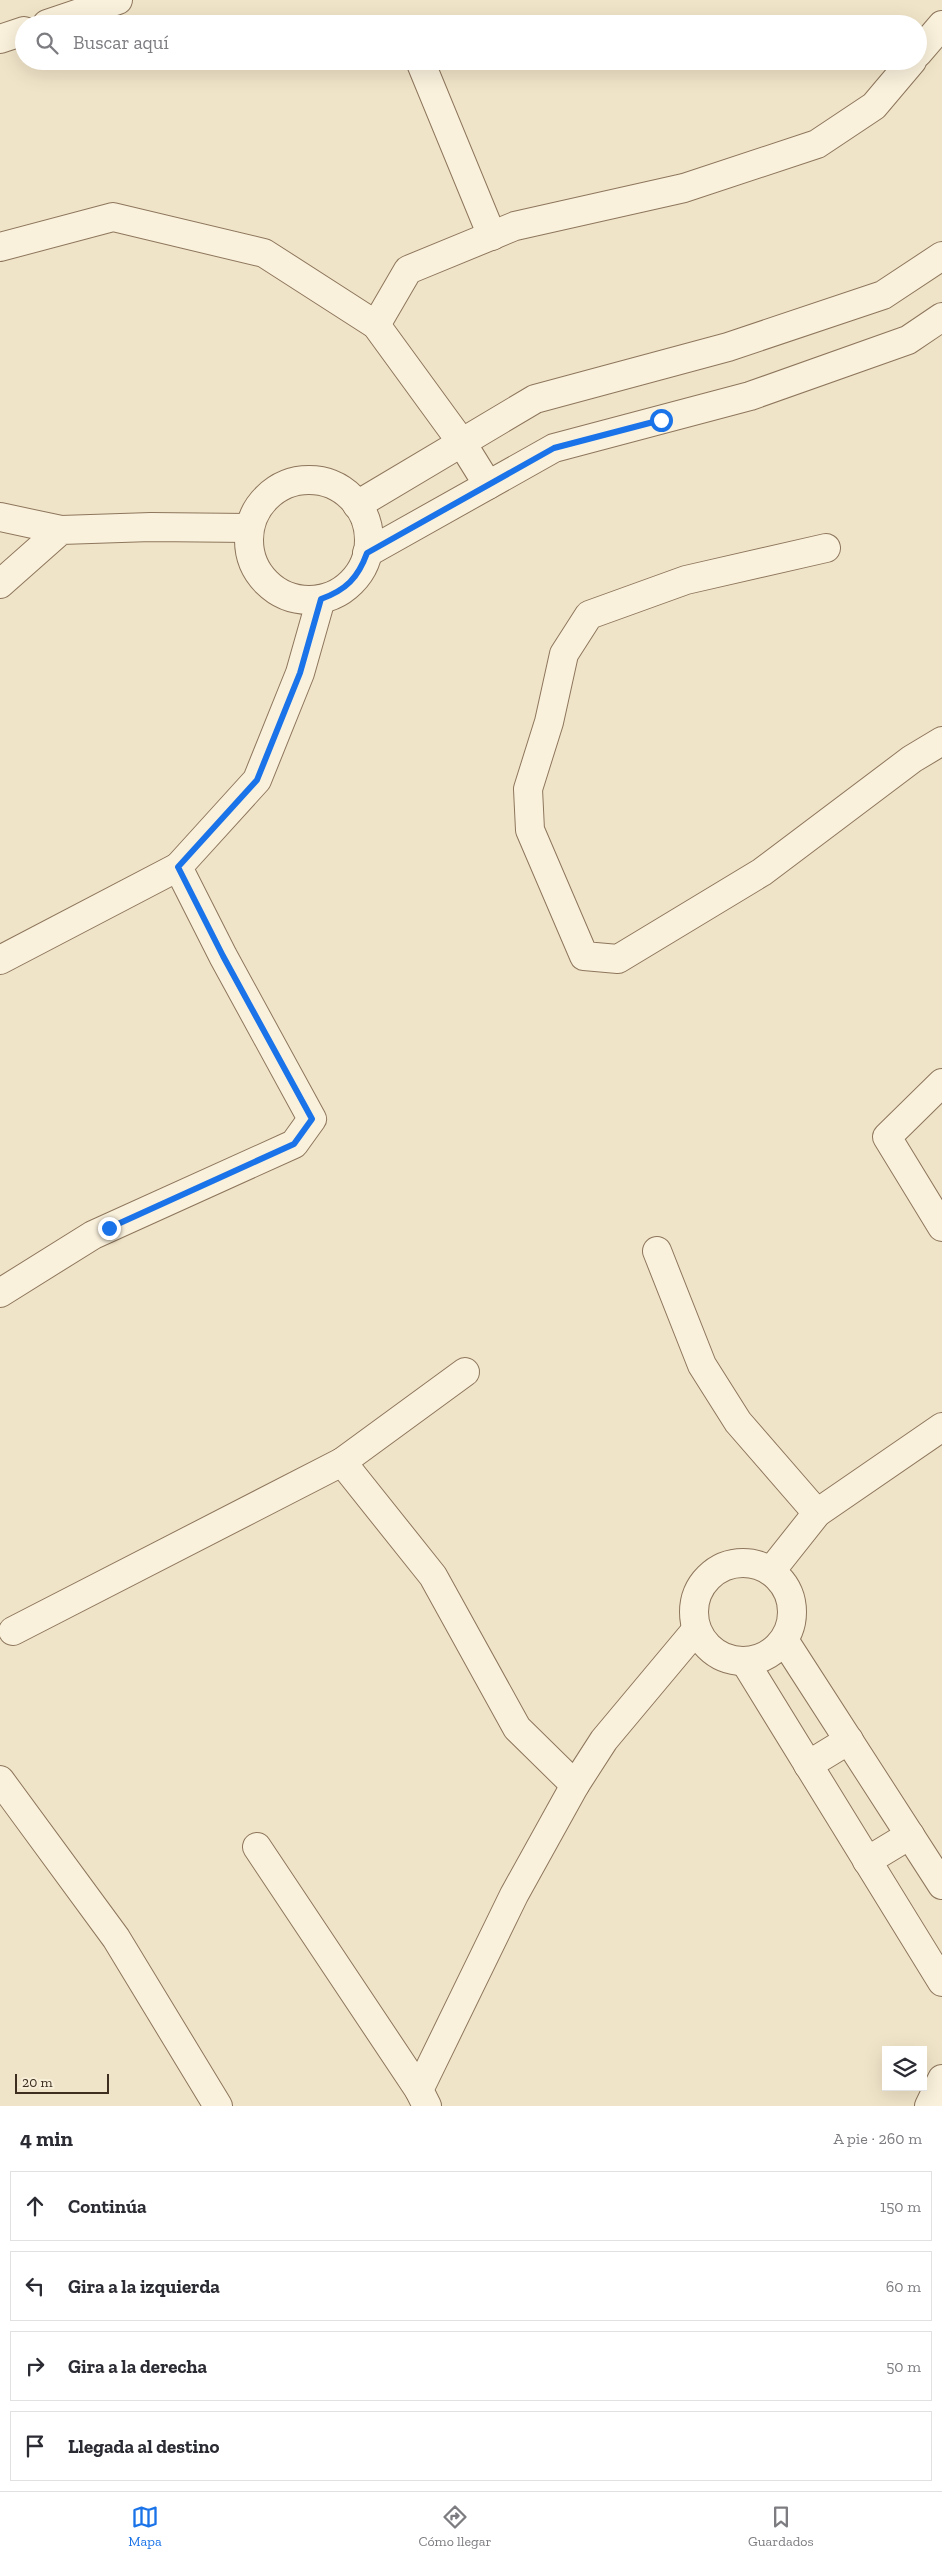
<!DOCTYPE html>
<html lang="es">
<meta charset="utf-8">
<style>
body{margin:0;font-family:"Zilla Slab",serif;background:#f7f7f7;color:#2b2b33}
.controls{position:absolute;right:15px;bottom:15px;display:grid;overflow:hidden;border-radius:0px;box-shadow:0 5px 20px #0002}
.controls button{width:45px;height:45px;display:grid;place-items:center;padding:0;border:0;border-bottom:1px solid #e1e1e2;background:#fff;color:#2b2b33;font:25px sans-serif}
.scale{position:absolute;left:15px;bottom:12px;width:94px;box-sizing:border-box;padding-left:5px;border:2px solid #3d2e20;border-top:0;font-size:14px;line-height:18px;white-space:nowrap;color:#3d2e20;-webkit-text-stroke:4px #f7eed8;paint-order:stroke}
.stop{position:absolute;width:15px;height:15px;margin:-11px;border:4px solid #1a73e8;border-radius:50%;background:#fff}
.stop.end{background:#1a73e8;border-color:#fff;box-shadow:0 1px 5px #0008}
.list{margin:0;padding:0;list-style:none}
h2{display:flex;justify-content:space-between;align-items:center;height:65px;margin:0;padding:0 20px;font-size:21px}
h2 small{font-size:16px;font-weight:400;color:#7c7c81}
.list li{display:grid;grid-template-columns:32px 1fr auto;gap:15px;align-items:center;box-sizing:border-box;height:70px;margin:0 10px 10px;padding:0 10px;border:1px solid #e1e1e2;border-radius:0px}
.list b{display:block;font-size:19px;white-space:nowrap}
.list em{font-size:16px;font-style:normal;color:#7c7c81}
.icon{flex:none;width:28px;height:28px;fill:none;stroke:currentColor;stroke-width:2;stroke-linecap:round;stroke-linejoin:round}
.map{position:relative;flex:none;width:942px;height:2106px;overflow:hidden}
.search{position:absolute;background:#fff;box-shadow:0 5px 20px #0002;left:15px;right:15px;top:15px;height:55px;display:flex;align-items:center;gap:12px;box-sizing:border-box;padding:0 18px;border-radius:28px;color:#7c7c81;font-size:19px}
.sheet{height:385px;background:#fff}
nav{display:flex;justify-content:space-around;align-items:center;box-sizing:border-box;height:70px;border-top:1px solid #e1e1e2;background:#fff;font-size:14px;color:#7c7c81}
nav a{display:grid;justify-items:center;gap:2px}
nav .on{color:#1a73e8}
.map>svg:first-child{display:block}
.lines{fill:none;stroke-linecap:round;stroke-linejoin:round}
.minor-casing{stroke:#8d765c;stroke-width:30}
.minor{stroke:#faf1dc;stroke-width:28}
.route{stroke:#1a73e8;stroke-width:6}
</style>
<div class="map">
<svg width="942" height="2106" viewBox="0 0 942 2106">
<rect width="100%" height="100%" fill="#f0e4c8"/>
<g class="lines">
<defs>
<g id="minor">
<path d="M 47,24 L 118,0"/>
<path d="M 0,39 L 24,31"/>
<path d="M 918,53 L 942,25"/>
<path d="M 420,61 L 492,236"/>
<path d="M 0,247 L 113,217 L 264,253 L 376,325 L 462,443 L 488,485"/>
<path d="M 376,325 L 408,270 L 515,226 L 684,188 L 817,144 L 874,106 L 912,61"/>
<circle cx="309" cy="540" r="60"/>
<path d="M 357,505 L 535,399 L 728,347 L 883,295 L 942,256"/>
<path d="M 0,517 L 61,530"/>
<path d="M 826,548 L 686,580 L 589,615 L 564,654 L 549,722 L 528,789 L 530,830 L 584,956 L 618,959 L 762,872 L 912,759 L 942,741"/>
<path d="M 367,553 L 554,448 L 750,396 L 908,340 L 942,317"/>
<path d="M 0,584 L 61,530 L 151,527 L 249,528"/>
<path d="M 0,960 L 178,867"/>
<path d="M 942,1083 L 887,1137 L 942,1227"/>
<path d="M 657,1251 L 702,1365 L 738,1422 L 817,1513"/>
<path d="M 0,1293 L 93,1235 L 294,1144 L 312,1119 L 223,956 L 178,867 L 257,780 L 300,673 L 321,599"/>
<path d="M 342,1462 L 465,1372"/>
<circle cx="743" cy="1612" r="49"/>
<path d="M 771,1571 L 817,1513 L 942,1427"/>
<path d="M 13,1631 L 342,1462 L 433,1576 L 517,1728 L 575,1785"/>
<path d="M 784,1640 L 942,1885"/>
<path d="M 745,1662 L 942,1982"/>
<path d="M 808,1765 L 849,1740"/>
<path d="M 0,1780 L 116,1938 L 218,2106"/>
<path d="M 257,1847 L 419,2090"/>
<path d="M 867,1861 L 910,1835"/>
<path d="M 427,2106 L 419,2090 L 514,1895 L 575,1785 L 604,1740 L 696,1630"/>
<path d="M 929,2106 L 942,2079"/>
</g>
</defs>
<!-- minor casing -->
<use href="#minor" class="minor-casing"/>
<!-- minor -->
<use href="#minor" class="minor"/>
</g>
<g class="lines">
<!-- route -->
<path class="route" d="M 109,1228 L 294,1144 L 312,1119 L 223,956 L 178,867 L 257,780 L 300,673 L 321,599 C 346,590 358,578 367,553 L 554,448 L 661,420"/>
</g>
</svg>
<div class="controls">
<button><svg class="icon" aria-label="layers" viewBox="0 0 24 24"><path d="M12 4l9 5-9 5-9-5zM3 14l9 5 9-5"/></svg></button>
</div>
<div class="scale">20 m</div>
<div class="stop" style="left:661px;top:420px"></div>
<div class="stop end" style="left:109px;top:1228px"></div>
<div class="search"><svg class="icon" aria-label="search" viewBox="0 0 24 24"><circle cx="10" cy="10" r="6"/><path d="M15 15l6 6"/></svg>Buscar aquí</div>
</div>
<section class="sheet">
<h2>4 min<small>A pie · 260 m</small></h2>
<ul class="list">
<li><svg class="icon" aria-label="ahead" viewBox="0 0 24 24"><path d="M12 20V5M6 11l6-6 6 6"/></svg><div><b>Continúa</b></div><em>150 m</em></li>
<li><svg class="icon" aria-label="left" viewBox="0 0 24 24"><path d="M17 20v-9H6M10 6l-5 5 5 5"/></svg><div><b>Gira a la izquierda</b></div><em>60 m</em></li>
<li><svg class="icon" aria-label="right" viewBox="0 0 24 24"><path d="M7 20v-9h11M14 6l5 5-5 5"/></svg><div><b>Gira a la derecha</b></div><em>50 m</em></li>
<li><svg class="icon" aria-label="arrive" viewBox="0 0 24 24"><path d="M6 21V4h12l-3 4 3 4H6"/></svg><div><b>Llegada al destino</b></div></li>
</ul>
</section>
<nav>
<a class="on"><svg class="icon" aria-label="map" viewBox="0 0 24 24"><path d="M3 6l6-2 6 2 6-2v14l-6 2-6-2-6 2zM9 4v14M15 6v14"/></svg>Mapa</a>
<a><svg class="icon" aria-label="directions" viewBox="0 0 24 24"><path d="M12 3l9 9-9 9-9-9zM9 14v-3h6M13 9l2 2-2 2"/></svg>Cómo llegar</a>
<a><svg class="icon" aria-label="saved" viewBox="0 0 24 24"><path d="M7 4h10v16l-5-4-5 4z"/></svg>Guardados</a>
</nav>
